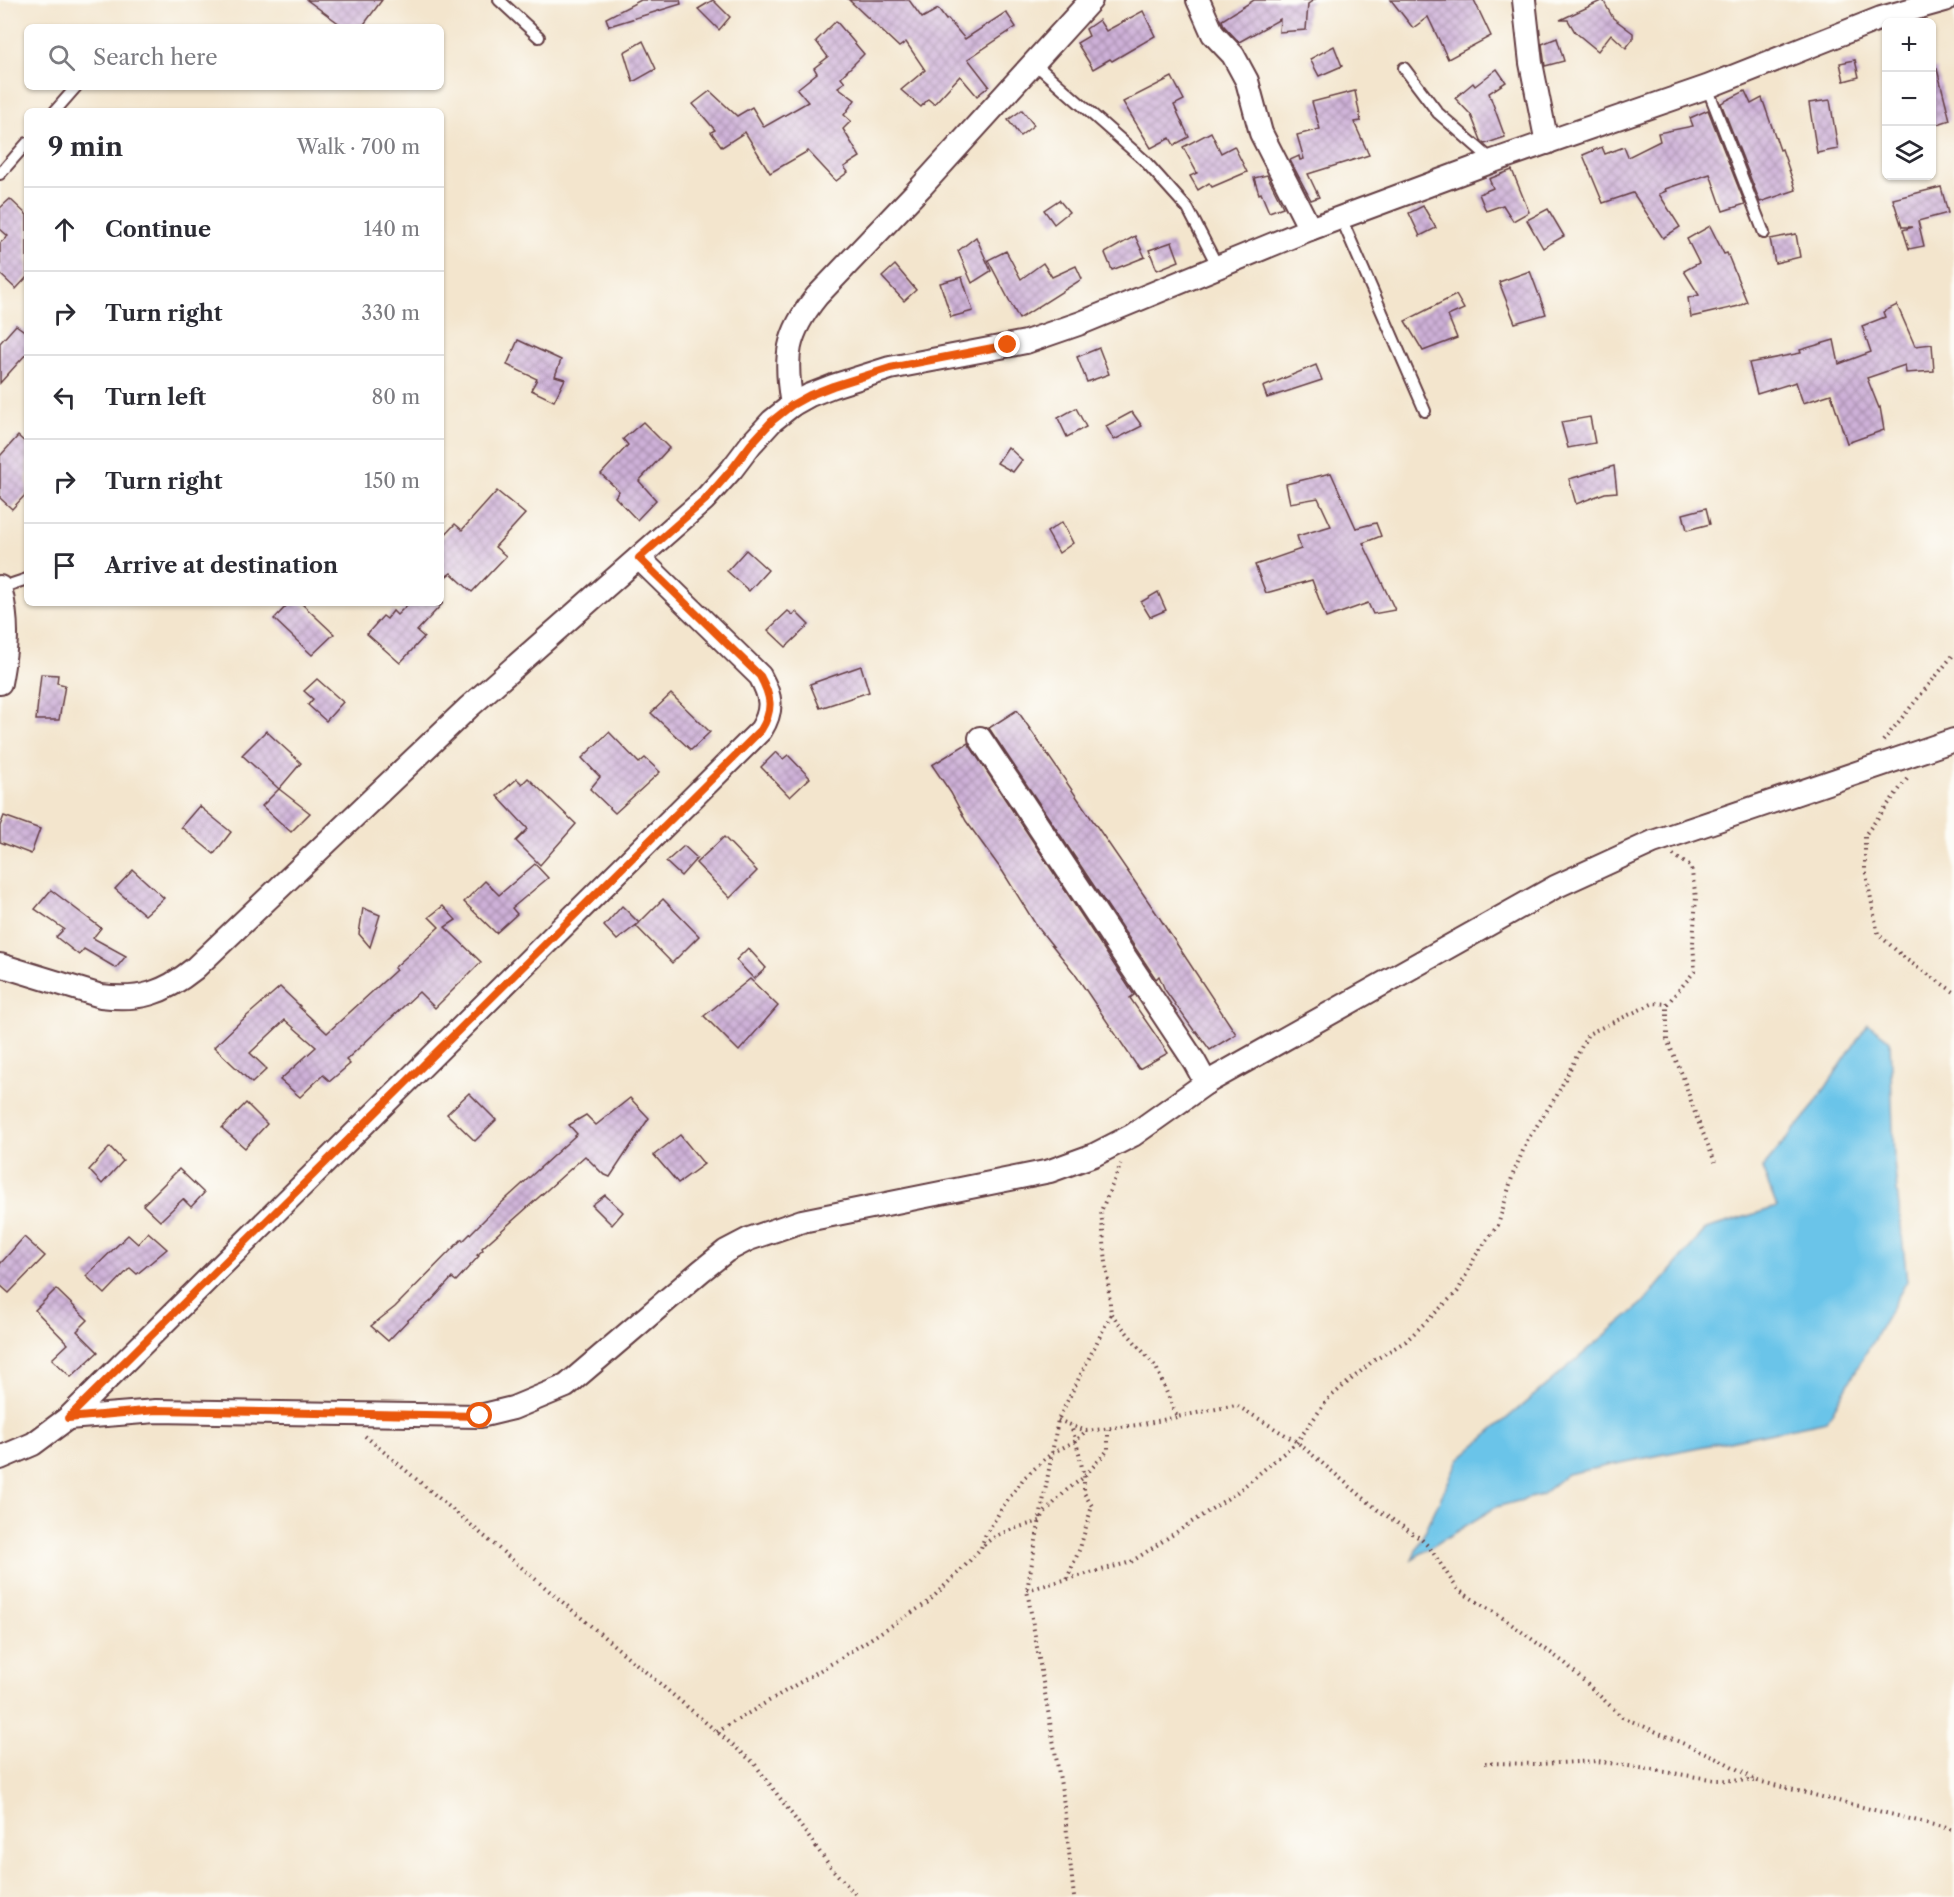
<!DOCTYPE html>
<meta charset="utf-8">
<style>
body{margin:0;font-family:"Libre Caslon Text",serif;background:#f7f7f7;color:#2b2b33}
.controls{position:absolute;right:18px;top:18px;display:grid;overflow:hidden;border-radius:9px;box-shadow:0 2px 4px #0004}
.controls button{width:54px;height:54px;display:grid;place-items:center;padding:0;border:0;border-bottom:2px solid #e1e1e2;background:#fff;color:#2b2b33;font:30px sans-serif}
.stop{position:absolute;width:18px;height:18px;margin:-14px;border:4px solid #ea580c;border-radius:50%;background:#fff}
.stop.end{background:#ea580c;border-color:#fff;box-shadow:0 2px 6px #0008}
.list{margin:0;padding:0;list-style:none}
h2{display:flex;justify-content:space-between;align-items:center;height:78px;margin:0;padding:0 24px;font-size:26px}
h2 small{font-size:20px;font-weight:400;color:#7c7c81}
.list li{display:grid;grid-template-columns:39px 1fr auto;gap:18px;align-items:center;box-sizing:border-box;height:84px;padding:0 24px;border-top:2px solid #e1e1e2}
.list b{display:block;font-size:22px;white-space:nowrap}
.list em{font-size:20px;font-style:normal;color:#7c7c81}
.icon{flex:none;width:33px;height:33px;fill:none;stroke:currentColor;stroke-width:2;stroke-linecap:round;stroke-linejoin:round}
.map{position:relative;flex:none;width:1954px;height:1897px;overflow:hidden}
.search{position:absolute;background:#fff;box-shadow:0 2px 4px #0004;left:24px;top:24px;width:420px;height:66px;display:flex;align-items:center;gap:15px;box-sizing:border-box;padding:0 21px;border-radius:9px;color:#7c7c81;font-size:22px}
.panel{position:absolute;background:#fff;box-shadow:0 2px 4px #0004;left:24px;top:108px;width:420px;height:498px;border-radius:9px}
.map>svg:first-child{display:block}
.water{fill:#6bc4e9;stroke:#5a728a;stroke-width:1.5}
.building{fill:url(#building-cross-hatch)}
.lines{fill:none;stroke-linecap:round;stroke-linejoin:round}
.service-casing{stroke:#633d43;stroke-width:14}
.minor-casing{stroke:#633d43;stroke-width:26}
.path{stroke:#633d43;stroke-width:4;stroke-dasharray:1.5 4.5;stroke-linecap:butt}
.service{stroke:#fff;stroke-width:10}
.minor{stroke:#fff;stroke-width:22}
.route{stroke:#ea580c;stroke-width:8}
</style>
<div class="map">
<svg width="1954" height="1897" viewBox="0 0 1954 1897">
<defs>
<pattern id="building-cross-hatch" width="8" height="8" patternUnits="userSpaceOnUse" patternTransform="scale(1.5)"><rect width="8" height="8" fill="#ceb1d8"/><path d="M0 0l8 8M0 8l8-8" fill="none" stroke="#a98faf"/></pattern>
</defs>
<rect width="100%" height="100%" fill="#fdfcf7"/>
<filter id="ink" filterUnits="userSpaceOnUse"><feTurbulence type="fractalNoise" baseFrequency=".0167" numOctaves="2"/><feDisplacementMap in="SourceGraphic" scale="12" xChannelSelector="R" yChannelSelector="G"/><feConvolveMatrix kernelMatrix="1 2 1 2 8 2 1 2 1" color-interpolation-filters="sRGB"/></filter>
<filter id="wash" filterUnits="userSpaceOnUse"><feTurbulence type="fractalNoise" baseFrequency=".008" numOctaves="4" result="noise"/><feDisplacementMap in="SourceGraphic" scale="24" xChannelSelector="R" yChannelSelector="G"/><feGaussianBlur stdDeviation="1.35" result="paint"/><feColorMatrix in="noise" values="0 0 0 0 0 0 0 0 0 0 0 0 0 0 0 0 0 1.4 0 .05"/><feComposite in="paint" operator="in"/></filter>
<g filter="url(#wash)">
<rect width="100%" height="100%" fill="#f3e5cd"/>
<!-- water -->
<path class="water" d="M 1868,1024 L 1890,1040 L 1894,1162 L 1907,1281 L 1827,1421 L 1567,1474 L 1541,1495 L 1496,1507 L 1412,1559 L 1459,1459 L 1643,1303 L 1706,1229 L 1777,1207 L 1762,1169 L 1812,1108 Z"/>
<g id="blocks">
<!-- building -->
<g class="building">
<path d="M 307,0 L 382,0 L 362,27 L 344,27 Z"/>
<path d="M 641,0 L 680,0 L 681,4 L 609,26 L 606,18 Z"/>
<path d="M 713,0 L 730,17 L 719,30 L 698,9 Z"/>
<path d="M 849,0 L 909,0 L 922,18 L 938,9 L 946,20 L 948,19 L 965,39 L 1006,12 L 1016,27 L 968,59 L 989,86 L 977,96 L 960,76 L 934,104 L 928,99 L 921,107 L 901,90 L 925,70 L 906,42 L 899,47 Z"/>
<path d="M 1254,0 L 1314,0 L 1308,4 L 1306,30 L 1279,32 L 1280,19 L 1239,42 L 1224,26 L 1222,20 Z"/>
<path d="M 1391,0 L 1474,0 L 1491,36 L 1448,59 L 1428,17 L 1413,28 Z"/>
<path d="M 1603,0 L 1613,18 L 1633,33 L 1633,39 L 1626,48 L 1611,34 L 1598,51 L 1575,32 L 1568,20 L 1560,20 Z"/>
<path d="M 1143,11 L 1155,36 L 1112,61 L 1110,59 L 1093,69 L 1077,43 L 1089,36 L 1086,29 L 1099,20 L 1106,31 Z"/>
<path d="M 836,21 L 864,54 L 841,77 L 845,82 L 838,87 L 855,100 L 844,115 L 851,121 L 843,129 L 860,157 L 844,167 L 848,172 L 836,181 L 808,151 L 770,173 L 745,132 L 722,147 L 711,132 L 715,130 L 693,104 L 710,91 L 737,116 L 752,107 L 764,127 L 808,102 L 797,89 L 817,73 L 814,68 L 828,57 L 816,41 Z"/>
<path d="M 1557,38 L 1564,61 L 1545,66 L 1542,44 Z"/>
<path d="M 643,41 L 656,69 L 633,82 L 624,52 Z"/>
<path d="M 1334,46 L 1342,66 L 1319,76 L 1310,59 Z"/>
<path d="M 1855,60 L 1859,77 L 1844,81 L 1840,63 Z"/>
<path d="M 1497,69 L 1506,82 L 1489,93 L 1505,137 L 1485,144 L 1481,140 L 1471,115 L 1455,98 L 1473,83 L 1475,86 Z"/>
<path d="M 1937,69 L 1950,120 L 1932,126 L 1932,70 Z"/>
<path d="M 1172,77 L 1184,100 L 1174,105 L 1189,137 L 1174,145 L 1170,138 L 1151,148 L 1123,102 Z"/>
<path d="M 1355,91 L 1361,121 L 1354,122 L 1369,155 L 1308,174 L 1319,197 L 1311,200 L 1290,160 L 1299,156 L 1300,160 L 1304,159 L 1297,135 L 1320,129 L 1312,102 Z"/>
<path d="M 1745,91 L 1751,104 L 1762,98 L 1780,150 L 1782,149 L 1796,190 L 1760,202 L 1721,103 Z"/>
<path d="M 1830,100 L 1838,149 L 1817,153 L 1809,103 Z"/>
<path d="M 1022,110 L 1034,125 L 1020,136 L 1008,120 Z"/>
<path d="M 1708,110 L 1745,204 L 1723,211 L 1710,174 L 1665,189 L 1666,191 L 1659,194 L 1680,227 L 1663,238 L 1633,193 L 1603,203 L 1583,155 L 1602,147 L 1605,154 L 1624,147 L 1628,157 L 1660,141 L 1658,133 L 1693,126 L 1690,118 Z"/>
<path d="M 1211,132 L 1221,153 L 1234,146 L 1247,172 L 1212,187 L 1209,183 L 1198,190 L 1190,176 L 1197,173 L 1183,147 Z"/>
<path d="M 1512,170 L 1529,212 L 1513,221 L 1503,205 L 1486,211 L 1479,194 L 1493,188 L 1489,179 Z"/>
<path d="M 1267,175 L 1283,207 L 1269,212 L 1261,193 L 1259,194 L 1254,178 Z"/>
<path d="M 1941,187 L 1948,213 L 1918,221 L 1924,246 L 1909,249 L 1903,230 L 1913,227 L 1902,227 L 1893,199 Z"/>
<path d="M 10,199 L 27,215 L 27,277 L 16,289 L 0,274 L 0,243 L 8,236 L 0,229 L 0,208 Z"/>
<path d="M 1059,200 L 1069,212 L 1054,224 L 1044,210 Z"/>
<path d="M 1423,206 L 1436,228 L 1420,236 L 1409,213 Z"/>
<path d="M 1548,209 L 1564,236 L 1543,248 L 1527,220 Z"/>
<path d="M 1710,226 L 1724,254 L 1727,253 L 1747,302 L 1739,306 L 1691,317 L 1688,298 L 1699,295 L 1684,271 L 1699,263 L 1687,239 Z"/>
<path d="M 1796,234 L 1800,257 L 1775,263 L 1770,239 Z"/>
<path d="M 1135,236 L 1145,257 L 1112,270 L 1105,253 Z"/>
<path d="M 976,237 L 991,271 L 972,283 L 958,251 Z"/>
<path d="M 1172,242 L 1179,261 L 1157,270 L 1149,250 Z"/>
<path d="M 1006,251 L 1021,279 L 1043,263 L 1052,277 L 1076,266 L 1082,279 L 1019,319 L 988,260 Z"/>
<path d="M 895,265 L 916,290 L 904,301 L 882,277 Z"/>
<path d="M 1530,271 L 1546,314 L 1515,323 L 1499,282 Z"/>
<path d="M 962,277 L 973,311 L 951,317 L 940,283 Z"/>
<path d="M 1456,295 L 1464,309 L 1448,316 L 1457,338 L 1423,351 L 1405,321 Z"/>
<path d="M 1897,305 L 1915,346 L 1932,344 L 1934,371 L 1906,373 L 1905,365 L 1867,378 L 1879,408 L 1880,407 L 1884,430 L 1847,443 L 1831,394 L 1803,403 L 1796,382 L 1757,394 L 1749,363 L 1801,353 L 1800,350 L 1834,340 L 1839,364 L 1871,352 L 1862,326 L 1885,317 L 1883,312 Z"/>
<path d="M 16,325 L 27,333 L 27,353 L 0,383 L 0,343 Z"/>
<path d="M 518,340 L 561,360 L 555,376 L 565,379 L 554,401 L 531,390 L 537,379 L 507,365 Z"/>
<path d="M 1099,348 L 1109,374 L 1087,382 L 1077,357 Z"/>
<path d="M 1316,365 L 1322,380 L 1267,398 L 1263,387 Z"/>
<path d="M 1076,408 L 1086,427 L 1067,437 L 1058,418 Z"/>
<path d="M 1132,412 L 1142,426 L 1114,440 L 1106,426 Z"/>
<path d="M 1590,417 L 1595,443 L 1568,448 L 1561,422 Z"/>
<path d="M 643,422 L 669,448 L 639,481 L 656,500 L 637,520 L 615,497 L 619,491 L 601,474 L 628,445 L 623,439 Z"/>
<path d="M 18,436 L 27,444 L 27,493 L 12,509 L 0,498 L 0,456 Z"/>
<path d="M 1008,447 L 1022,460 L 1013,472 L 997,463 Z"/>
<path d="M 1614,466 L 1617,492 L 1605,493 L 1576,504 L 1569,479 Z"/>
<path d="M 1331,473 L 1356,528 L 1376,523 L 1381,536 L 1363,543 L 1395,610 L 1373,614 L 1368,603 L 1326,618 L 1312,580 L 1266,593 L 1255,565 L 1301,549 L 1297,536 L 1331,526 L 1318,498 L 1290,503 L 1286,484 Z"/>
<path d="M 497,491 L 525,514 L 495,547 L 506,556 L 472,592 L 451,573 L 441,580 L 441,539 L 455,524 L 462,530 Z"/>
<path d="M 1706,508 L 1710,524 L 1687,530 L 1683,514 Z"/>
<path d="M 1062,522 L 1073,543 L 1059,553 L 1047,532 Z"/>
<path d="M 746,550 L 768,570 L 749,591 L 727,571 Z"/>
<path d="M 1158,592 L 1166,610 L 1150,617 L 1141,602 Z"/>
<path d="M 289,603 L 301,603 L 334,634 L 312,655 L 274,619 Z"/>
<path d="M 409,603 L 443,603 L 417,631 L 424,637 L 400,663 L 367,634 L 383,616 L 387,619 L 393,611 L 397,615 Z"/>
<path d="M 788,611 L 793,615 L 796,612 L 809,625 L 786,647 L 768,630 Z"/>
<path d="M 861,666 L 869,692 L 820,708 L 810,684 Z"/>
<path d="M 41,674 L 58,675 L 57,683 L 65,685 L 59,720 L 36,720 Z"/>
<path d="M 317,679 L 343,702 L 326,721 L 308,705 L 313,699 L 304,691 Z"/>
<path d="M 671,694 L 710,732 L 691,750 L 651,713 Z"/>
<path d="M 1017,710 L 1159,917 L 1236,1034 L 1210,1050 L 1196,1031 L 1195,1032 L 1165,990 L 1159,976 L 1156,979 L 989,728 Z"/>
<path d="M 266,731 L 301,763 L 279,789 L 242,755 Z"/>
<path d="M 609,732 L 639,763 L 645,758 L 660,772 L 615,813 L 590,789 L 600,777 L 582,758 Z"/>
<path d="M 968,743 L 1134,995 L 1130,998 L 1168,1053 L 1139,1069 L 1075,974 L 1036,925 L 1003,872 L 966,821 L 951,793 L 932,765 Z"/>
<path d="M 776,752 L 783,759 L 788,755 L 810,778 L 790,797 L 761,767 Z"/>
<path d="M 528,778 L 576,824 L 540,865 L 516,841 L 528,829 L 497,796 L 517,779 L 522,784 Z"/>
<path d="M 279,789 L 310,813 L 291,832 L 262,806 Z"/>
<path d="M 199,806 L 231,832 L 214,854 L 181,827 Z"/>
<path d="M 4,816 L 40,829 L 31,854 L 0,842 L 0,826 Z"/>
<path d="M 724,837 L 757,871 L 730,898 L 696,863 Z"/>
<path d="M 684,846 L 697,858 L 681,876 L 666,862 Z"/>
<path d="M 535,864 L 548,878 L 512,908 L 517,914 L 496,933 L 464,902 L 485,881 L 499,895 Z"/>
<path d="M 133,870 L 164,898 L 145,915 L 115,889 Z"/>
<path d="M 51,890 L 101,928 L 93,938 L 126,956 L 116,968 L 84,949 L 79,955 L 56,937 L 64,929 L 35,909 Z"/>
<path d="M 663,899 L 699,936 L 672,963 L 636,926 Z"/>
<path d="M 443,906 L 456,920 L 445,927 L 481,962 L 435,1008 L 419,992 L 346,1060 L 350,1064 L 330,1081 L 323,1075 L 300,1097 L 280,1080 L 316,1047 L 285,1020 L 250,1053 L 267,1069 L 252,1083 L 214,1047 L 240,1022 L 280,987 L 300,1006 L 299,1007 L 327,1033 L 396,970 L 394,968 L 439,927 L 429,917 Z"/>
<path d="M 622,906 L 639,923 L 617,940 L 604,926 Z"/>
<path d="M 363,908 L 380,915 L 370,947 L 359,934 Z"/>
<path d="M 748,948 L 766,968 L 754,979 L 736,960 Z"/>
<path d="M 750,979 L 778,1006 L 739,1051 L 704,1016 Z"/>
<path d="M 469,1093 L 496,1120 L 475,1141 L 447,1114 Z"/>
<path d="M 630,1098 L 649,1118 L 610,1177 L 603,1174 L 585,1156 L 482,1248 L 483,1250 L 477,1255 L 479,1256 L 456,1281 L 452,1278 L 431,1301 L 408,1320 L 388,1341 L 371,1326 L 395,1307 L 462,1239 L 463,1241 L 496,1208 L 577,1134 L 569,1125 L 586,1115 L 596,1125 Z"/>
<path d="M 246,1103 L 267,1124 L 245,1148 L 222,1128 Z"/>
<path d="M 680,1135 L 704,1164 L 678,1183 L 654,1155 Z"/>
<path d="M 110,1147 L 123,1161 L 102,1184 L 89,1170 Z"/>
<path d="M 179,1169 L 204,1193 L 191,1207 L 183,1199 L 160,1221 L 143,1205 Z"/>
<path d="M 605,1195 L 623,1212 L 612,1225 L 592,1205 Z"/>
<path d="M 148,1232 L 167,1249 L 137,1274 L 130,1268 L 105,1294 L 86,1276 L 128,1235 L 138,1244 Z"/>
<path d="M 24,1237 L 45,1256 L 9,1293 L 0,1285 L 0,1264 Z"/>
<path d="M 56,1289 L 88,1320 L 77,1331 L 98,1352 L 71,1377 L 52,1359 L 68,1344 L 35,1310 Z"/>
</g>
</g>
</g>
<g filter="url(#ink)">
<use href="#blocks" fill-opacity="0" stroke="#633d43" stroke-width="1.5"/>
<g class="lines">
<defs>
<g id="service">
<path d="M 499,0 L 539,37"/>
<path d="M 1034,63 L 1144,160 L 1188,209 L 1218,267"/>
<path d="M 1404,68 L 1438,113 L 1492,160"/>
<path d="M 1707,87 L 1764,233"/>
<path d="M 55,111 L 76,87"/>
<path d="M 0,174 L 27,143"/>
<path d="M 1341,218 L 1425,411"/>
<path d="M 0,588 L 27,579"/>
</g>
<g id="minor">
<path d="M 1198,0 L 1213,34 L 1233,55 L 1247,81 L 1261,133 L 1310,229"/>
<path d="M 1524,0 L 1531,63 L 1547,143"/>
<path d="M 792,405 C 784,357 786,334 817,296 L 921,187 L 1091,0"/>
<path d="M 0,587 C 9,625 7,645 0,683"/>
<path d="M 980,738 L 1194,1061 L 1206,1083"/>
<path d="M 0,965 L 101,996 C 140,1001 164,993 194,969 L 469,707 L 704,500 L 732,469 L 751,444 L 772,421 L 792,405 L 810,395 L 833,386 L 890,368 L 1026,342 L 1081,323 L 1310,229 L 1493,161 L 1707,87 L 1881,18 L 1945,0"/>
<path d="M 68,1418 L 156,1411 L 480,1416 L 513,1408 L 566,1386 L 701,1271 L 726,1251 L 749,1239 L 802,1221 L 1050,1171 L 1094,1155 L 1133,1135 L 1206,1083 L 1555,887 L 1653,842 L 1954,740"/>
<path d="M 0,1458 L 33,1444 L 68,1418 L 761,730 C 774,709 771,696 760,676 L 639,558"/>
</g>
</defs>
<!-- service casing -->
<use href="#service" class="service-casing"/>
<!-- minor casing -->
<use href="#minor" class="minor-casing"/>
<!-- path -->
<g class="path">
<path d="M 1883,741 L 1954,654"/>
<path d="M 1907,779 L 1865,835 L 1865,869 L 1878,934 L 1907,960 L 1954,992"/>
<path d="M 1673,855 L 1691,867 L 1696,897 L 1693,943 L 1695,971 L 1667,1004 L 1667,1040 L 1682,1074 L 1696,1116 L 1715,1162"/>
<path d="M 1111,1314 L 1156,1367 L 1177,1417 L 1236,1405 L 1297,1442 L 1378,1510 L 1421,1539 L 1430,1548 L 1458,1590 L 1500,1616 L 1566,1664 L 1622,1717 L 1719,1759 L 1758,1781 L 1954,1830"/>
<path d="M 1058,1420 L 1086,1431 L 1138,1425 L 1177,1417"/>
<path d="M 365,1436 L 754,1763 L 833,1870 L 858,1897"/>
<path d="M 984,1545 C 998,1531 1021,1527 1040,1521 L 1045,1512 L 1067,1490 L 1084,1477 L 1108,1450 L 1108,1429"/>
<path d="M 1067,1579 L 1080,1548 L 1092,1506 L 1084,1493 L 1084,1477 L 1079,1453 L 1071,1425"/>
<path d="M 1027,1590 L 1131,1562 L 1236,1493 L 1297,1442 L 1328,1399 L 1373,1361 L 1406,1341 L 1458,1291 L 1476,1255 L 1498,1225 L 1513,1174 L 1528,1139 L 1557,1095 L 1588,1034 L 1654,1003 L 1667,1004"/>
<path d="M 717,1732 L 834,1662 L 927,1603 L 963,1568 L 981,1548 L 985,1536 L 1004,1505 L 1024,1478 L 1052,1453 L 1076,1441 L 1086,1431"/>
<path d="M 1485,1763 L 1539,1764 L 1597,1761 L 1716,1780 L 1757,1781"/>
<path d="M 1074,1897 L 1063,1797 L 1027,1590 L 1058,1420 L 1111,1314 L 1101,1211 L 1121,1164"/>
</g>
<!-- service -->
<use href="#service" class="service"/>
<!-- minor -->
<use href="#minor" class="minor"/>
</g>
</g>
<g class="lines" filter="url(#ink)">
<!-- route -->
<path class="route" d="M 480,1416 L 156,1410 L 68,1418 L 761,730 C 774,709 771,696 760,676 L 639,558 L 705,500 L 732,469 L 751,444 L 772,421 L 792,405 L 810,395 L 833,386 L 890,368 L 1008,345"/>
</g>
</svg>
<div class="controls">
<button>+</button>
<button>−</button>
<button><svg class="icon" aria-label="layers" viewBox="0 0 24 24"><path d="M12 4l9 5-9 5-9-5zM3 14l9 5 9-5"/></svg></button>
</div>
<div class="stop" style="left:480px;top:1416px"></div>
<div class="stop end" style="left:1008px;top:345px"></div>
<div class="search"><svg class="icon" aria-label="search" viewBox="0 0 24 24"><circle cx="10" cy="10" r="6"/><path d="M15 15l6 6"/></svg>Search here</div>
<section class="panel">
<h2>9 min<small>Walk · 700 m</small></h2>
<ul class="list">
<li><svg class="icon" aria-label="ahead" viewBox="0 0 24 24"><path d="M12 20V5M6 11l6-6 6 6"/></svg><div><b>Continue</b></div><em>140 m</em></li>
<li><svg class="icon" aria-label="right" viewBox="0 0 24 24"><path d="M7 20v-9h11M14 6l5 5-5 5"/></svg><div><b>Turn right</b></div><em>330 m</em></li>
<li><svg class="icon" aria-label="left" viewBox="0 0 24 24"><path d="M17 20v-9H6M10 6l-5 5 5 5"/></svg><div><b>Turn left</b></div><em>80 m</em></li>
<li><svg class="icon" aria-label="right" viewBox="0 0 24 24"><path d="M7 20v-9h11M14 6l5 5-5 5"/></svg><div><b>Turn right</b></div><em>150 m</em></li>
<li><svg class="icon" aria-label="arrive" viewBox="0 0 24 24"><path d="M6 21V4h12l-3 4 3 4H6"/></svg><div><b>Arrive at destination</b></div></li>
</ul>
</section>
</div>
